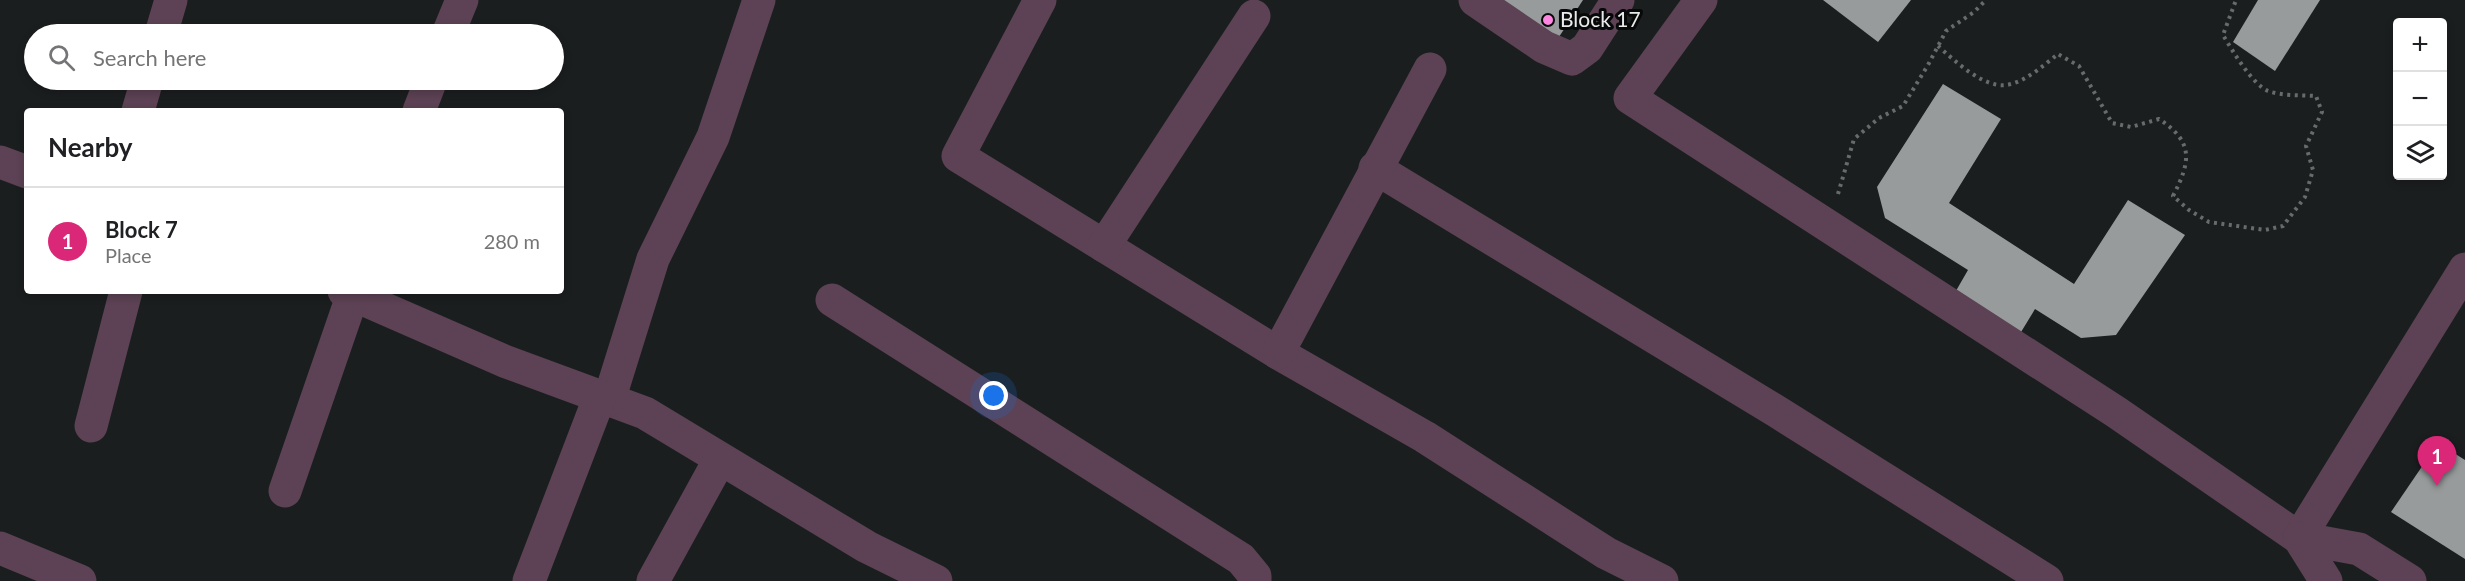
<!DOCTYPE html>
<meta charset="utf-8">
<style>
body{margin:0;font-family:Lato,sans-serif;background:#f2f2f2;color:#202124}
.controls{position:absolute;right:18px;top:18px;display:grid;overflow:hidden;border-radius:6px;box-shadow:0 3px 9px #0003}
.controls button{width:54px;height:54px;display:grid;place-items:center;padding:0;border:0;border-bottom:2px solid #e0e0e0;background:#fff;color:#202124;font:30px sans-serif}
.you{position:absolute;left:994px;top:396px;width:21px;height:21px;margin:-15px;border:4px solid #fff;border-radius:50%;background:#1a73e8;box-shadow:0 0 0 9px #1a73e833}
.badge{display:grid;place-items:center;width:39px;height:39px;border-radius:50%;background:#db2777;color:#fff;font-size:20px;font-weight:700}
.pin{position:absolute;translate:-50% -50px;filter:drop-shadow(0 2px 3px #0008)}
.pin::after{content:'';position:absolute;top:32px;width:21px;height:18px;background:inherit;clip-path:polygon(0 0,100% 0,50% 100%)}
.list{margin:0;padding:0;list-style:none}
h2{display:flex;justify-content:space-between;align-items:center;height:78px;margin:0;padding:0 24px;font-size:26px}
h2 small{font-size:20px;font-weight:400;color:#757577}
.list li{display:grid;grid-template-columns:39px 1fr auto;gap:18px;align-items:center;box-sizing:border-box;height:108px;padding:0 24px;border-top:2px solid #e0e0e0}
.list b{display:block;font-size:22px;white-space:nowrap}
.list p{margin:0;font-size:20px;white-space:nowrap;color:#757577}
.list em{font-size:20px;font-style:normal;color:#757577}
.icon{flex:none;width:33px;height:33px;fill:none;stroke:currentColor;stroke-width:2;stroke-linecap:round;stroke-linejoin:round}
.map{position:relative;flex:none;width:2465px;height:581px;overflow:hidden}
.search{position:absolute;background:#fff;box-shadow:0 3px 9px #0003;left:24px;top:24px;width:540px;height:66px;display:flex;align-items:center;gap:15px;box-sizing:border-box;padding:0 21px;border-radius:33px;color:#757577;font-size:22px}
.panel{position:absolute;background:#fff;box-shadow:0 3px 9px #0003;left:24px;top:108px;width:540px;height:186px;border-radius:6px}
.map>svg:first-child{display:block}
.building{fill:#979b9c}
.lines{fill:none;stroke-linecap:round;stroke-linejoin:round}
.path{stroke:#686b6c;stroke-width:4;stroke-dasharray:3 4.5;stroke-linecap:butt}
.street{stroke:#5c4254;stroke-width:33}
.poi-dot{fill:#fe86e0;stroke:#070808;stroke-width:2}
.labels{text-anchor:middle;stroke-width:6;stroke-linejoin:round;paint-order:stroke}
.poi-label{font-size:21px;fill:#e8eaeb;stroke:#070808;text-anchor:start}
</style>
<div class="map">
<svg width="2465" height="581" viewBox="0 0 2465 581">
<rect width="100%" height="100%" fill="#1b1e1f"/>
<!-- building -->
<g class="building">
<path d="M 1494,0 L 1583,0 L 1557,40 Z"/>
<path d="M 1823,0 L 1911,0 L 1878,42 Z"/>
<path d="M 2258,0 L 2320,0 L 2275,71 L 2233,42 Z"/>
<path d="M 1943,84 L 2001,119 L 1949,203 L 2074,284 L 2128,200 L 2185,235 L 2116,335 L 2081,338 L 2035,309 L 2018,337 L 1953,296 L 1968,270 L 1885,218 L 1877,187 Z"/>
<path d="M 2438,443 L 2465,460 L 2465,559 L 2391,512 Z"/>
</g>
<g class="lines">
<!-- path -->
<g class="path">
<path d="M 1938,46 C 1954,60 1983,88 2006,85 C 2024,83 2044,65 2058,54 L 2079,66 L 2112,123 L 2131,127 L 2159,119 C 2194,142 2191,161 2173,196 L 2189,210 L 2209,222 L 2265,230 L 2283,226 L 2305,197 L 2313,170 L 2306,146 L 2322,112 L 2316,96 C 2301,95 2282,96 2268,91 C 2252,84 2232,50 2223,35 L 2236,0"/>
<path d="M 1838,194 L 1854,139 L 1879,118 L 1903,106 L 1928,65 L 1946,31 L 1974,12 L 1986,0"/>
</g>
<!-- street -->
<g class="street">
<path d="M 1040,0 L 958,156 L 1278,353 L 1425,437 L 1606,553 L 1662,581"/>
<path d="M 1475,0 L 1544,47 L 1572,59 L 1587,48 L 1618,0"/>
<path d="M 1701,0 L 1630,98 L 2116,412 L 2299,538 L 2326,581"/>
<path d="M 161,34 L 171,0"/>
<path d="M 448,34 L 462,0"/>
<path d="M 138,111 L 147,80"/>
<path d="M 419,111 L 431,80"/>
<path d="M 0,162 L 27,172"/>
<path d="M 1375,168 L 1776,411 L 2047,581"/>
<path d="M 1104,246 L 1254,16"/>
<path d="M 344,291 L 504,361 L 645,413 L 867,547 L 936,581"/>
<path d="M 832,300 L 1241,559 L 1255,576 L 1255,581"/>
<path d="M 1278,353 L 1430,69"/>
<path d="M 609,400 L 653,259 L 713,137 L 759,0"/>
<path d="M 91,426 L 126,291"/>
<path d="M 285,491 L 354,291"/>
<path d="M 2299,538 L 2465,269"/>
<path d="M 2299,538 L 2359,549 L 2410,581"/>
<path d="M 0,548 L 80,581"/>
<path d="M 529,581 L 600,396"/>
<path d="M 653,581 L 720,459"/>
</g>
</g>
<!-- markers -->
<circle class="poi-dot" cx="1548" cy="20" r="6"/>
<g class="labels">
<!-- poi labels -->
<g class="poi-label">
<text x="1560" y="27">Block 17</text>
</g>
</g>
</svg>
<div class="controls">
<button>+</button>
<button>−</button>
<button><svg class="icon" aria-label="layers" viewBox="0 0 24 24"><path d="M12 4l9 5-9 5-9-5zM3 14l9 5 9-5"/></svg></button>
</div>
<div class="you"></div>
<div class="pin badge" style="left:2437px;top:486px">1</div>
<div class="search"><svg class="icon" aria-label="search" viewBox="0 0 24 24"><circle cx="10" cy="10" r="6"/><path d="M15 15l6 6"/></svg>Search here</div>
<section class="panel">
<h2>Nearby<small></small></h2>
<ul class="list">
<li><span class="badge">1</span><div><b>Block 7</b><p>Place</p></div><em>280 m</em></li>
</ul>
</section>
</div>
